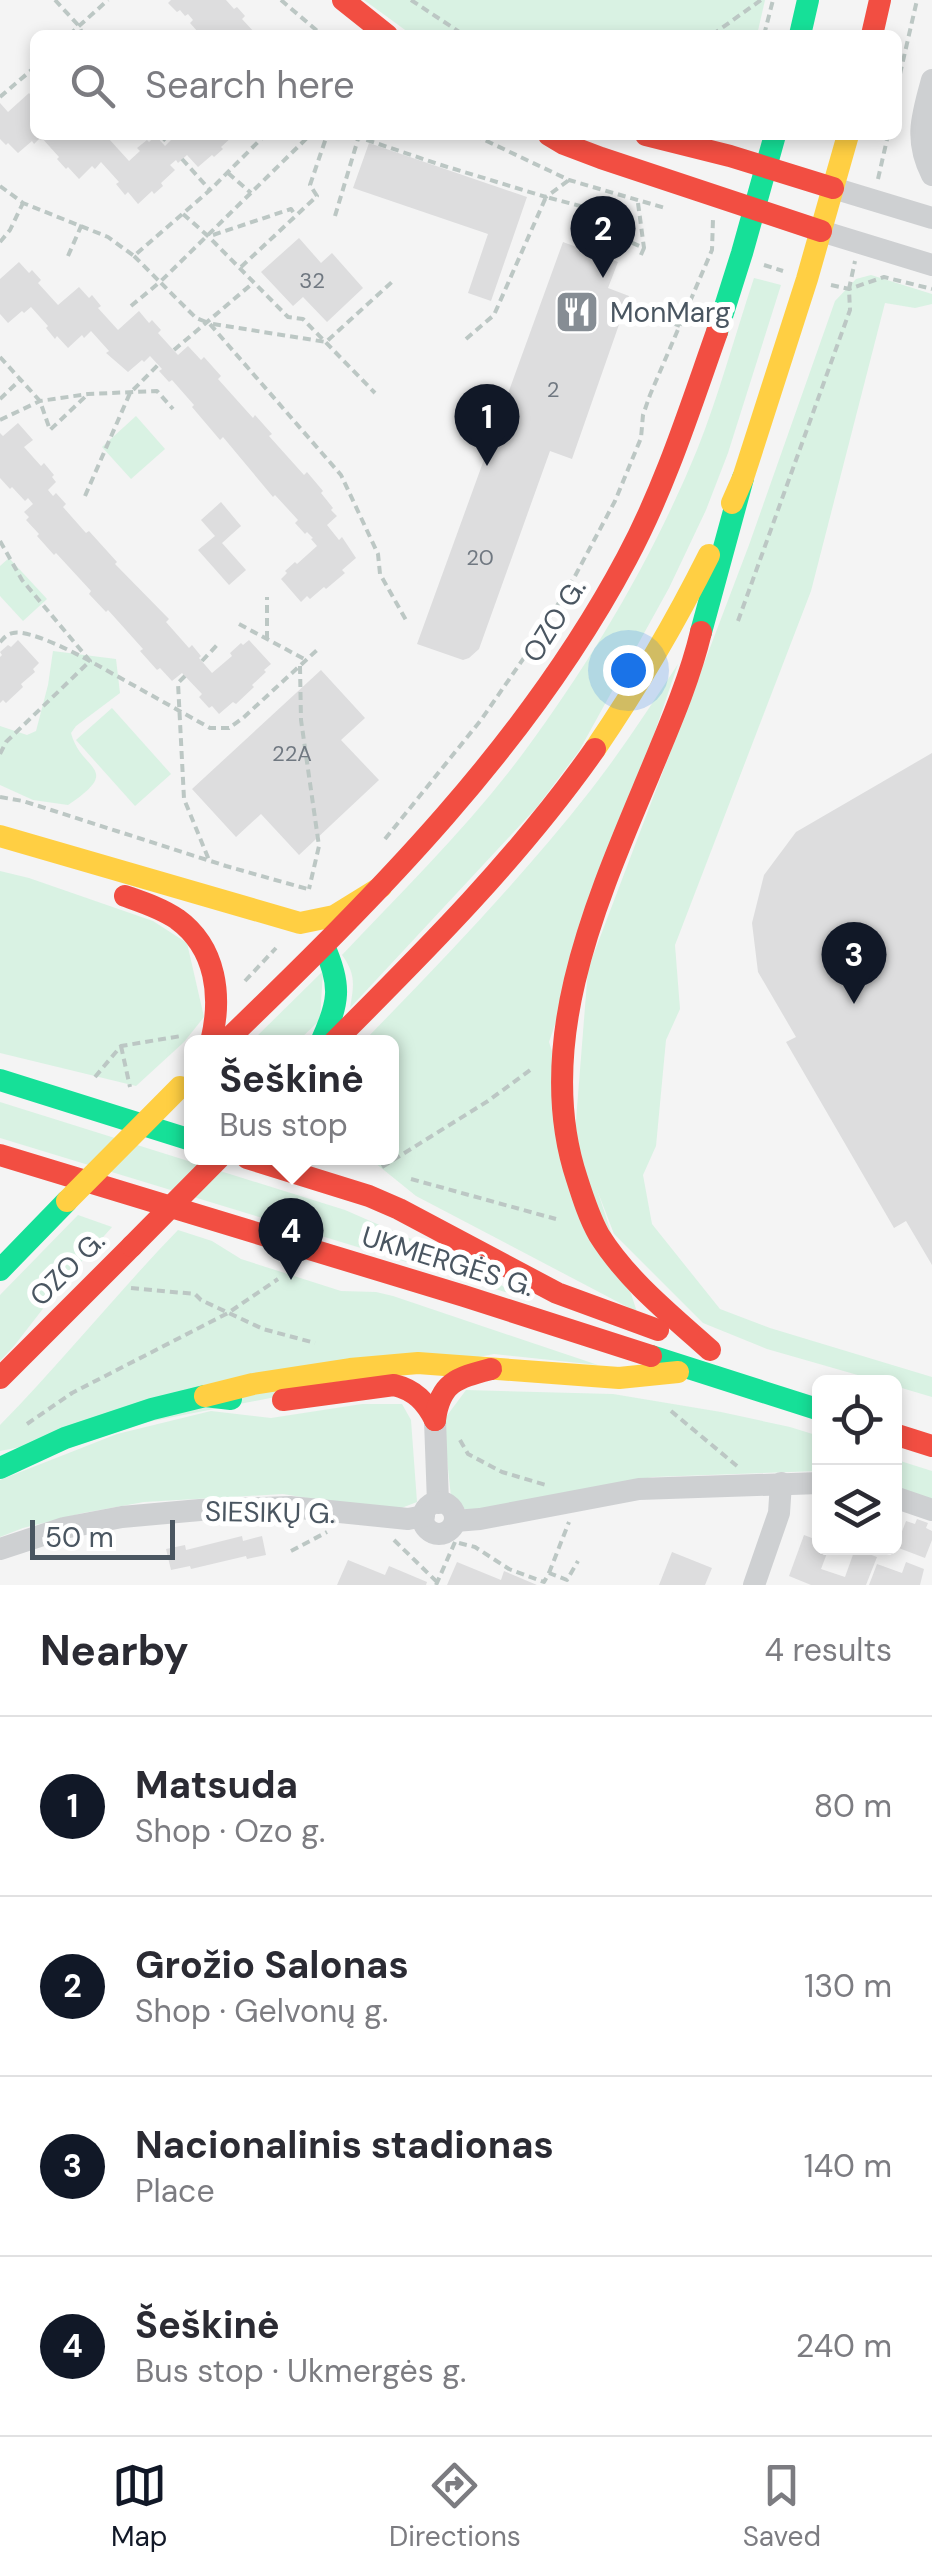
<!DOCTYPE html>
<meta charset="utf-8">
<style>
body{margin:0;font-family:"DM Sans",sans-serif;background:#f2f2f3;color:#2b2b33}
.controls{position:absolute;right:30px;bottom:30px;display:grid;overflow:hidden;border-radius:15px;box-shadow:0 5px 15px #0003}
.controls button{width:90px;height:90px;display:grid;place-items:center;padding:0;border:0;border-bottom:2px solid #e1e1e2;background:#fff;color:#2b2b33;font:50px sans-serif}
.scale{position:absolute;left:30px;bottom:25px;width:145px;box-sizing:border-box;padding-left:10px;border:5px solid #4a5661;border-top:0;font-size:28px;line-height:35px;white-space:nowrap;color:#4a5661;-webkit-text-stroke:8px #fff;paint-order:stroke}
.you{position:absolute;left:628px;top:670px;width:35px;height:35px;margin:-25px;border:8px solid #fff;border-radius:50%;background:#1a73e8;box-shadow:0 0 0 15px #1a73e833}
.badge{display:grid;place-items:center;width:65px;height:65px;border-radius:50%;background:#111827;color:#fff;font-size:32px;font-weight:700}
.pin{position:absolute;translate:-50% -82px;filter:drop-shadow(0 2px 5px #0008)}
.pin::after{content:'';position:absolute;top:52px;width:35px;height:30px;background:inherit;clip-path:polygon(0 0,100% 0,50% 100%)}
.popup{position:absolute;left:184px;top:1035px;width:215px;height:130px;box-sizing:border-box;display:grid;place-content:center;border-radius:15px;background:#fff;filter:drop-shadow(0 2px 8px #0005);font-size:32px;white-space:nowrap;color:#7c7c81}
.popup b{font-size:38px;color:#2b2b33}
.popup::after{content:'';position:absolute;left:50%;top:100%;margin-left:-20px;border:20px solid transparent;border-top-color:#fff}
.list{margin:0;padding:0;list-style:none}
h2{display:flex;justify-content:space-between;align-items:center;height:130px;margin:0;padding:0 40px;font-size:42px}
h2 small{font-size:32px;font-weight:400;color:#7c7c81}
.list li{display:grid;grid-template-columns:65px 1fr auto;gap:30px;align-items:center;box-sizing:border-box;height:180px;padding:0 40px;border-top:2px solid #e1e1e2}
.list b{display:block;font-size:38px;white-space:nowrap}
.list p{margin:0;font-size:32px;white-space:nowrap;color:#7c7c81}
.list em{font-size:32px;font-style:normal;color:#7c7c81}
.icon{flex:none;width:55px;height:55px;fill:none;stroke:currentColor;stroke-width:2;stroke-linecap:round;stroke-linejoin:round}
.map{position:relative;flex:none;width:932px;height:1585px;overflow:hidden}
.search{position:absolute;background:#fff;box-shadow:0 5px 15px #0003;left:30px;right:30px;top:30px;height:110px;display:flex;align-items:center;gap:25px;box-sizing:border-box;padding:0 35px;border-radius:15px;color:#7c7c81;font-size:38px}
.sheet{height:850px;background:#fff}
nav{display:flex;justify-content:space-around;align-items:center;box-sizing:border-box;height:140px;border-top:2px solid #e1e1e2;background:#fff;font-size:28px;color:#7c7c81}
nav a{display:grid;justify-items:center;gap:5px}
nav .on{color:#111827}
.map>svg:first-child{display:block}
.green{fill:#d9f2e3}
.building{fill:#ddddde}
.lines{fill:none;stroke-linecap:round;stroke-linejoin:round}
.path{stroke:#bcc7c4;stroke-width:4;stroke-dasharray:8 5;stroke-linecap:butt}
.street{stroke:#ced0d2;stroke-width:22}
.fast{stroke:#16e098;stroke-width:22}
.slow{stroke:#ffcf43;stroke-width:22}
.jam{stroke:#f24e42;stroke-width:22}
.slow-bridge{stroke:#ffcf43;stroke-width:22}
.jam-bridge{stroke:#f24e42;stroke-width:22}
.labels{text-anchor:middle;stroke-width:10;stroke-linejoin:round;paint-order:stroke}
.number-label{font-size:22px;fill:#707881}
.poi-label{font-size:28px;fill:#4a5661;stroke:#fff;text-anchor:start}
.street-label{font-size:28px;fill:#4a5661;stroke:#fff}
</style>
<div class="map">
<svg width="932" height="1585" viewBox="0 0 932 1585">
<rect width="100%" height="100%" fill="#f4f4f4"/>
<!-- green -->
<g class="green">
<path d="M 364,0 L 765,0 L 757,35 L 412,35 Z"/>
<path d="M 871,275 L 932,294 L 932,304 L 915,308 L 885,303 L 811,591 L 675,945 L 680,1009 L 666,1040 L 656,1146 L 643,1175 L 652,1224 L 720,1309 L 770,1328 L 932,1377 L 932,1397 L 895,1386 L 894,1382 L 882,1382 L 767,1349 L 703,1323 L 614,1234 L 575,1133 L 588,969 L 749,545 L 835,301 L 856,279 Z"/>
<path d="M 754,278 L 781,285 L 728,453 L 706,510 L 669,588 L 579,751 L 537,807 L 350,1008 C 354,985 356,974 342,955 C 404,889 470,825 524,752 C 593,659 653,557 697,450 C 719,395 735,335 754,278 Z"/>
<path d="M 136,416 L 165,449 L 131,479 L 102,447 Z"/>
<path d="M 9,558 L 47,599 L 23,621 L 0,596 L 0,566 Z"/>
<path d="M 53,651 L 116,659 L 120,693 L 76,726 L 71,733 C 81,772 124,767 68,805 L 33,800 L 0,785 L 0,726 L 27,735 L 36,731 L 48,685 Z"/>
<path d="M 678,664 L 549,1042 L 637,1312 L 416,1196 L 369,1158 L 391,1158 L 391,1042 L 363,1042 C 442,961 520,880 590,791 C 622,750 650,707 678,664 Z"/>
<path d="M 112,708 L 171,774 L 135,806 L 76,740 Z"/>
<path d="M 0,871 L 29,878 L 153,921 L 187,943 L 204,1017 L 184,1042 L 136,1086 L 0,1053 Z"/>
<path d="M 323,971 L 320,1020 L 297,1042 L 251,1042 Z"/>
<path d="M 0,1102 L 345,1210 L 430,1247 L 525,1298 L 0,1138 Z"/>
<path d="M 78,1215 L 112,1227 L 66,1279 L 14,1346 L 0,1361 L 0,1295 Z"/>
<path d="M 178,1230 L 212,1241 L 241,1259 L 341,1291 L 376,1292 L 393,1296 L 598,1365 L 494,1354 L 0,1451 L 0,1425 C 62,1362 117,1293 178,1230 Z"/>
<path d="M 466,1390 L 613,1394 L 721,1412 L 790,1427 L 819,1436 L 819,1471 L 653,1477 L 474,1511 C 463,1509 456,1507 451,1497 L 443,1421 Z"/>
<path d="M 362,1404 L 402,1404 L 411,1420 L 417,1502 L 391,1512 L 283,1494 L 144,1502 L 83,1513 L 23,1528 L 0,1537 L 0,1480 L 117,1434 L 211,1411 L 271,1418 Z"/>
<path d="M 894,1459 L 932,1471 L 932,1505 L 895,1492 Z"/>
</g>
<!-- building -->
<g class="building">
<path d="M 171,0 L 226,0 L 234,9 L 237,7 L 245,16 L 242,19 L 254,32 L 251,35 L 206,35 L 202,30 L 199,33 L 190,23 L 193,20 L 188,14 L 185,16 L 180,10 L 177,12 L 168,3 Z"/>
<path d="M 29,93 L 35,100 L 35,135 L 113,135 L 109,139 L 129,161 L 140,151 L 137,148 L 147,140 L 149,142 L 156,136 L 165,146 L 172,139 L 170,137 L 172,135 L 234,135 L 221,147 L 223,149 L 214,157 L 212,155 L 198,167 L 187,155 L 178,163 L 176,160 L 170,165 L 175,170 L 161,183 L 163,186 L 154,194 L 152,191 L 138,204 L 128,192 L 125,195 L 116,184 L 119,182 L 101,162 L 95,169 L 92,166 L 79,179 L 68,167 L 66,169 L 57,159 L 59,157 L 41,137 L 34,144 L 32,141 L 18,153 L 8,143 L 6,145 L 0,139 L 0,103 L 8,112 Z"/>
<path d="M 369,143 L 527,197 L 491,301 L 468,293 L 488,234 L 353,188 Z"/>
<path d="M 299,238 L 321,263 L 332,253 L 363,288 L 327,322 L 303,297 L 293,306 L 261,272 Z"/>
<path d="M 563,242 L 618,262 L 608,288 L 629,296 L 572,459 L 550,451 L 479,649 L 469,658 L 463,660 L 417,644 Z"/>
<path d="M 19,262 L 29,273 L 32,270 L 41,280 L 38,283 L 58,305 L 79,287 L 89,298 L 92,295 L 101,306 L 98,308 L 118,330 L 139,311 L 149,323 L 152,320 L 161,330 L 158,333 L 178,355 L 188,346 L 201,360 L 204,357 L 221,376 L 218,379 L 253,418 L 255,415 L 272,434 L 269,436 L 304,475 L 307,472 L 323,491 L 321,493 L 333,508 L 331,510 L 337,516 L 327,525 L 339,540 L 342,537 L 356,558 L 342,570 L 345,573 L 326,589 L 324,587 L 310,599 L 307,596 L 301,602 L 281,579 L 287,573 L 285,571 L 295,562 L 297,564 L 317,546 L 311,539 L 313,538 L 307,532 L 305,534 L 295,523 L 298,520 L 275,495 L 273,497 L 223,437 L 220,440 L 192,407 L 194,405 L 172,380 L 169,382 L 159,371 L 162,369 L 150,356 L 144,362 L 142,360 L 128,372 L 106,353 L 109,351 L 91,331 L 84,338 L 82,335 L 68,348 L 57,336 L 55,339 L 46,328 L 48,326 L 31,307 L 24,313 L 22,311 L 8,323 L 0,314 L 0,279 Z"/>
<path d="M 18,423 L 33,440 L 24,447 L 41,466 L 44,463 L 54,475 L 52,477 L 56,482 L 48,490 L 53,496 L 56,493 L 66,504 L 63,507 L 86,533 L 89,531 L 117,562 L 115,564 L 169,619 L 166,622 L 189,648 L 192,645 L 201,656 L 199,658 L 212,673 L 232,656 L 230,653 L 241,643 L 243,645 L 249,640 L 271,664 L 264,670 L 266,672 L 252,685 L 254,687 L 236,704 L 233,702 L 219,714 L 212,706 L 209,708 L 199,697 L 202,694 L 182,673 L 172,681 L 160,668 L 157,670 L 140,651 L 143,649 L 108,610 L 106,612 L 89,594 L 91,591 L 56,553 L 54,555 L 37,536 L 39,534 L 26,520 L 29,517 L 24,512 L 33,504 L 28,498 L 25,501 L 12,487 L 10,489 L 0,478 L 0,433 L 3,436 Z"/>
<path d="M 221,502 L 241,526 L 222,543 L 246,570 L 229,585 L 198,550 L 215,536 L 201,520 Z"/>
<path d="M 18,640 L 39,663 L 33,669 L 35,672 L 21,684 L 23,687 L 6,703 L 3,700 L 0,703 L 0,657 L 2,655 L 0,652 L 8,645 L 11,647 Z"/>
<path d="M 321,670 L 365,718 L 341,740 L 379,780 L 299,855 L 261,814 L 236,837 L 192,789 Z"/>
<path d="M 932,753 L 932,1265 L 906,1221 L 894,1228 L 786,1042 L 796,1037 L 758,972 L 752,923 L 764,875 L 796,832 Z"/>
<path d="M 917,1519 L 928,1523 L 926,1528 L 932,1531 L 932,1540 L 925,1558 L 896,1547 L 906,1521 L 915,1524 Z"/>
<path d="M 804,1535 L 820,1541 L 820,1548 L 829,1548 L 821,1569 L 845,1577 L 855,1549 L 877,1557 L 866,1585 L 811,1585 L 789,1576 Z"/>
<path d="M 242,1536 L 243,1541 L 262,1536 L 266,1555 L 247,1559 L 246,1556 L 191,1569 L 190,1566 L 171,1570 L 166,1549 L 185,1545 L 186,1550 Z"/>
<path d="M 672,1552 L 712,1568 L 705,1585 L 659,1585 Z"/>
<path d="M 348,1560 L 385,1575 L 389,1566 L 427,1582 L 426,1585 L 337,1585 Z"/>
<path d="M 457,1562 L 501,1580 L 504,1571 L 537,1585 L 447,1585 Z"/>
<path d="M 906,1562 L 924,1569 L 920,1585 L 869,1585 L 877,1564 L 902,1573 Z"/>
</g>
<g class="lines">
<!-- path -->
<g class="path">
<path d="M 55,0 L 79,26 L 83,35"/>
<path d="M 281,0 L 322,35"/>
<path d="M 411,0 L 464,35"/>
<path d="M 69,35 L 108,0"/>
<path d="M 712,35 L 761,0"/>
<path d="M 764,35 L 773,0"/>
<path d="M 897,87 L 917,0"/>
<path d="M 0,97 L 35,67"/>
<path d="M 160,135 L 168,143"/>
<path d="M 341,135 L 358,137 L 438,164 L 546,197 L 569,180"/>
<path d="M 474,135 L 569,180 L 665,208"/>
<path d="M 182,159 L 210,190"/>
<path d="M 228,173 L 251,193"/>
<path d="M 878,179 L 888,135"/>
<path d="M 0,186 L 23,203 L 108,237 L 134,256 L 210,190 L 265,135"/>
<path d="M 638,203 L 644,248"/>
<path d="M 183,214 L 208,236 L 288,317 L 303,319 L 375,393"/>
<path d="M 335,216 L 358,139"/>
<path d="M 608,232 L 644,248 L 640,257"/>
<path d="M 213,235 L 291,209 L 296,216"/>
<path d="M 0,242 L 10,230 L 23,203"/>
<path d="M 68,256 L 82,224"/>
<path d="M 134,256 L 160,282 L 310,135"/>
<path d="M 764,265 L 783,271"/>
<path d="M 241,267 L 317,196 L 310,185 L 327,135"/>
<path d="M 831,285 L 849,289 L 884,277 L 932,289"/>
<path d="M 131,306 L 160,282 L 196,318 L 209,323 L 341,475 L 378,554 L 380,574 L 406,620"/>
<path d="M 649,314 L 680,326"/>
<path d="M 213,324 L 326,342 L 393,281"/>
<path d="M 466,339 L 494,315 L 546,197 L 584,207"/>
<path d="M 174,350 L 253,283"/>
<path d="M 0,357 L 40,401 L 50,430 L 86,396"/>
<path d="M 0,399 L 20,380"/>
<path d="M 0,420 L 40,401 L 88,394 L 157,391 L 173,409"/>
<path d="M 85,496 L 130,393 L 158,365"/>
<path d="M 0,541 L 22,580 L 90,661 L 210,728 L 229,728 L 243,718 L 317,650"/>
<path d="M 738,621 L 850,310 L 849,289 L 855,261"/>
<path d="M 239,624 L 306,660"/>
<path d="M 267,639 L 267,597"/>
<path d="M 0,642 C 4,638 7,634 13,633 C 29,629 75,653 90,661 L 6,742 L 0,754"/>
<path d="M 202,661 L 219,643"/>
<path d="M 300,666 L 301,720 L 319,846 L 309,889"/>
<path d="M 185,676 L 178,683 L 184,799 L 209,860"/>
<path d="M 0,797 L 23,801 L 226,866 L 311,890"/>
<path d="M 385,839 L 481,720 L 537,639 L 575,576 L 615,501 L 641,438 L 643,415 L 650,395 L 712,250 L 713,219"/>
<path d="M 245,981 L 276,948"/>
<path d="M 121,1046 L 130,1087"/>
<path d="M 95,1077 L 121,1046 L 181,1036"/>
<path d="M 382,1167 L 488,1101 L 533,1068"/>
<path d="M 411,1179 L 556,1219"/>
<path d="M 131,1288 L 195,1294 L 201,1300 L 263,1329 L 315,1343"/>
<path d="M 671,1411 L 737,1466"/>
<path d="M 27,1424 L 72,1393 L 228,1313 L 278,1279"/>
<path d="M 460,1440 L 468,1454 L 502,1472 L 546,1485"/>
<path d="M 425,1539 L 445,1541"/>
<path d="M 394,1540 L 437,1582"/>
<path d="M 459,1543 L 475,1547 L 509,1569 L 544,1582 L 549,1573 L 567,1580 L 578,1561"/>
<path d="M 291,1551 L 327,1532"/>
<path d="M 549,1573 L 569,1522"/>
<path d="M 436,1585 L 455,1542"/>
</g>
<!-- street -->
<g class="street">
<path d="M 932,80 C 922,116 914,140 932,175"/>
<path d="M 833,188 L 932,218"/>
<path d="M 821,231 L 932,265"/>
<path d="M 435,1420 L 438,1503"/>
<path d="M 894,1497 L 932,1510"/>
<circle cx="439" cy="1518" r="16"/>
<path d="M 455,1521 L 480,1519 L 639,1489 L 820,1483"/>
<path d="M 0,1549 L 64,1528 L 122,1517 L 200,1510 L 290,1507 L 408,1519 L 424,1516"/>
<path d="M 754,1585 L 779,1513 L 781,1483"/>
</g>
<!-- fast -->
<g class="fast">
<path d="M 800,35 L 808,0"/>
<path d="M 717,332 L 742,253 L 775,135"/>
<path d="M 701,632 L 743,478"/>
<path d="M 321,1042 C 339,1003 342,986 324,946"/>
<path d="M 0,1080 L 191,1140"/>
<path d="M 0,1270 L 67,1201"/>
<path d="M 651,1356 L 820,1410"/>
<path d="M 0,1468 L 65,1438 L 152,1409 L 205,1396 L 231,1399"/>
</g>
<!-- slow -->
<g class="slow">
<path d="M 732,503 L 743,478 L 807,279 L 848,135"/>
<path d="M 595,749 C 638,686 675,623 709,555"/>
<path d="M 0,836 L 300,923 L 334,916 L 381,887"/>
<path d="M 205,1396 L 253,1384 L 350,1369 L 418,1363 L 619,1378 L 678,1372"/>
</g>
<!-- jam -->
<g class="jam">
<path d="M 343,0 L 387,35"/>
<path d="M 872,35 L 880,0"/>
<path d="M 549,135 L 564,144 L 601,158 L 821,231"/>
<path d="M 646,135 L 730,156 L 833,188"/>
<path d="M 701,632 C 689,682 668,729 649,775 C 597,899 532,1044 577,1179 C 583,1198 589,1217 599,1235 C 627,1280 671,1315 710,1350"/>
<path d="M 125,896 C 142,902 161,908 177,919 C 217,948 222,997 211,1042"/>
<path d="M 225,1042 C 376,896 527,746 627,558 C 665,487 690,408 717,332"/>
<path d="M 334,1042 C 426,950 520,856 595,749"/>
<path d="M 0,1155 L 464,1296 L 651,1356"/>
<path d="M 247,1158 L 369,1196 L 399,1209 L 557,1293 L 658,1330"/>
<path d="M 0,1378 L 132,1246"/>
<path d="M 283,1400 L 394,1385 C 415,1390 426,1402 435,1420"/>
<path d="M 435,1420 C 440,1382 457,1378 491,1369"/>
<path d="M 894,1434 L 932,1446"/>
</g>
<!-- slow-bridge -->
<path class="slow-bridge" d="M 67,1201 L 180,1087"/>
<!-- jam-bridge -->
<path class="jam-bridge" d="M 132,1246 L 219,1158"/>
</g>
<!-- icons -->
<defs>
<symbol id="restaurant-square" viewBox="-11 -11 22 22"><rect x="-9" y="-9" width="18" height="18" rx="4" fill="#868d94" stroke="#fff"/><path d="M-5-6h1v4h1v-4h1v4h1v-4h1v5L-1.5 .5V6h-2V.5L-5-1ZM5-6V6H3V1.5H1.5Q1.5-4 5-6Z" fill="#fff"/></symbol>
</defs>
<g fill-rule="evenodd">
<use href="#restaurant-square" x="552" y="287" width="50" height="50"/>
</g>
<g class="labels">
<!-- number labels -->
<g class="number-label">
<text x="312" y="288">32</text>
<text x="553" y="397">2</text>
<text x="480" y="565">20</text>
<text x="292" y="761">22A</text>
</g>
<!-- poi labels -->
<g class="poi-label">
<text x="610" y="322">MonMarg</text>
</g>
<!-- street labels -->
<g class="street-label">
<text transform="translate(554 620) rotate(-58)" y="10">OZO G.</text>
<text transform="translate(448 1261) rotate(17)" y="10">UKMERGĖS G.</text>
<text transform="translate(67 1268) rotate(-45)" y="10">OZO G.</text>
<text transform="translate(270 1512) rotate(1)" y="10">SIESIKŲ G.</text>
</g>
</g>
</svg>
<div class="controls">
<button><svg class="icon" aria-label="locate" viewBox="0 0 24 24"><circle cx="12" cy="12" r="6"/><path d="M12 2v4M12 18v4M2 12h4M18 12h4"/></svg></button>
<button><svg class="icon" aria-label="layers" viewBox="0 0 24 24"><path d="M12 4l9 5-9 5-9-5zM3 14l9 5 9-5"/></svg></button>
</div>
<div class="scale">50 m</div>
<div class="you"></div>
<div class="pin badge" style="left:487px;top:466px">1</div>
<div class="pin badge" style="left:603px;top:278px">2</div>
<div class="pin badge" style="left:854px;top:1004px">3</div>
<div class="pin badge" style="left:291px;top:1280px">4</div>
<div class="popup"><b>Šeškinė</b>Bus stop</div>
<div class="search"><svg class="icon" aria-label="search" viewBox="0 0 24 24"><circle cx="10" cy="10" r="6"/><path d="M15 15l6 6"/></svg>Search here</div>
</div>
<section class="sheet">
<h2>Nearby<small>4 results</small></h2>
<ul class="list">
<li><span class="badge">1</span><div><b>Matsuda</b><p>Shop · Ozo g.</p></div><em>80 m</em></li>
<li><span class="badge">2</span><div><b>Grožio Salonas</b><p>Shop · Gelvonų g.</p></div><em>130 m</em></li>
<li><span class="badge">3</span><div><b>Nacionalinis stadionas</b><p>Place</p></div><em>140 m</em></li>
<li><span class="badge">4</span><div><b>Šeškinė</b><p>Bus stop · Ukmergės g.</p></div><em>240 m</em></li>
</ul>
</section>
<nav>
<a class="on"><svg class="icon" aria-label="map" viewBox="0 0 24 24"><path d="M3 6l6-2 6 2 6-2v14l-6 2-6-2-6 2zM9 4v14M15 6v14"/></svg>Map</a>
<a><svg class="icon" aria-label="directions" viewBox="0 0 24 24"><path d="M12 3l9 9-9 9-9-9zM9 14v-3h6M13 9l2 2-2 2"/></svg>Directions</a>
<a><svg class="icon" aria-label="saved" viewBox="0 0 24 24"><path d="M7 4h10v16l-5-4-5 4z"/></svg>Saved</a>
</nav>
